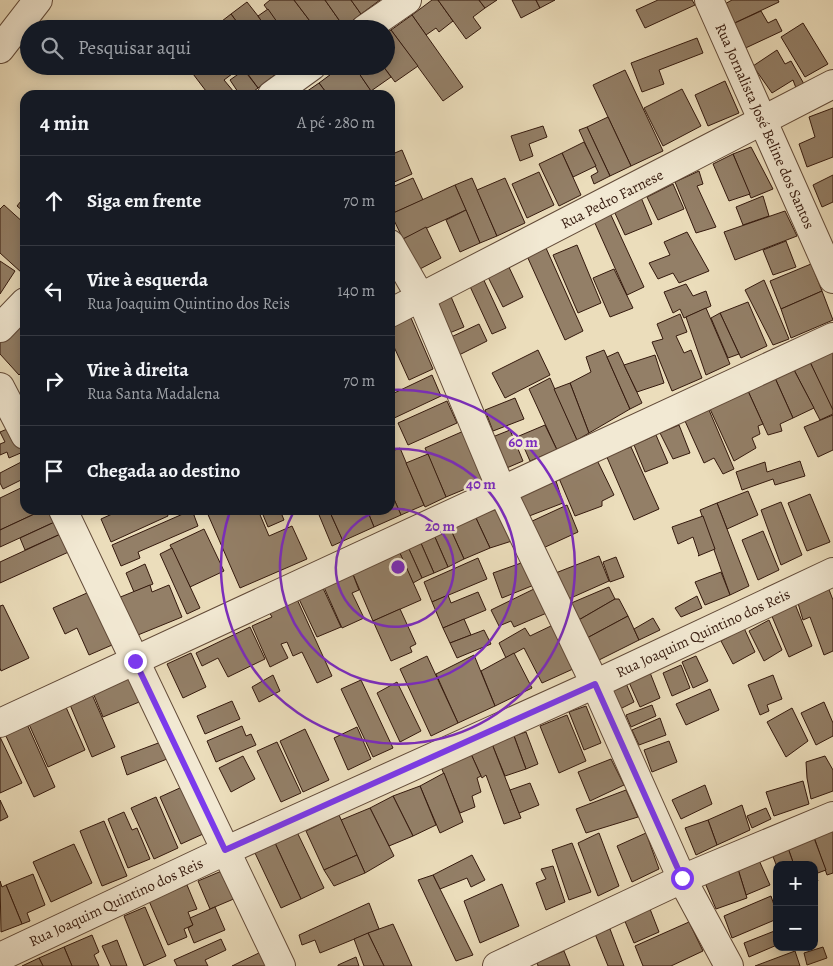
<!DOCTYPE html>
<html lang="pt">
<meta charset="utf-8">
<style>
body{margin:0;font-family:Alegreya,serif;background:#20242c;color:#f1f3f6}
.controls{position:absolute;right:15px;bottom:15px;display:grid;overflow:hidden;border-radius:10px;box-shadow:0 2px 12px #0003}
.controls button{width:45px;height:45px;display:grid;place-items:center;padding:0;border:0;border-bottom:1px solid #363941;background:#171b24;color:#f1f3f6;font:25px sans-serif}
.stop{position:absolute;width:15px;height:15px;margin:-11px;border:4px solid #7c3aed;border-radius:50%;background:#fff}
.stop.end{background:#7c3aed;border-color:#fff;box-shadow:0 1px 5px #0008}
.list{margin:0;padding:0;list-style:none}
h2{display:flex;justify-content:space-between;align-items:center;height:65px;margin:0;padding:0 20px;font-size:21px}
h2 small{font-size:16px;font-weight:400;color:#9ea1a6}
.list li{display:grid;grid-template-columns:32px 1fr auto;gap:15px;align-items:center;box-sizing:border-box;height:90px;padding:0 20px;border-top:1px solid #363941}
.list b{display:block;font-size:19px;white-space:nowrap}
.list p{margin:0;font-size:16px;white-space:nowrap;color:#9ea1a6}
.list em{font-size:16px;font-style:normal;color:#9ea1a6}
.icon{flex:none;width:28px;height:28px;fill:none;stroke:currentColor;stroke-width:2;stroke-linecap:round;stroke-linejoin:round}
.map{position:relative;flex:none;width:833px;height:966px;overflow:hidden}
.search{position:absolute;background:#171b24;box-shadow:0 2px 12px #0003;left:20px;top:20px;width:375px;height:55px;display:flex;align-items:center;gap:12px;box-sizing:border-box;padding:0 18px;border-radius:28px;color:#9ea1a6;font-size:19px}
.panel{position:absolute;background:#171b24;box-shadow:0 2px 12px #0003;left:20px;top:90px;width:375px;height:425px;border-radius:15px}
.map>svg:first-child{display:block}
.building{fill:#937f67;stroke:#34190d}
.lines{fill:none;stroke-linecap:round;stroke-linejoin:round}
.minor-casing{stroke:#624a38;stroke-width:30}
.minor{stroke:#f2e9d3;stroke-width:28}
.route{stroke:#7c3aed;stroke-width:6}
.ring{fill:none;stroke:#7b2cbf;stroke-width:2.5}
.labels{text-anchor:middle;stroke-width:5;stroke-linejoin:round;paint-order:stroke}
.street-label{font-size:15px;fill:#34190d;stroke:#f2e9d3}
.centre{fill:#7b2cbf;stroke:#f2e9d3;stroke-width:2.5}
.ring-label{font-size:15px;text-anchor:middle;font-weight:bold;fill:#7b2cbf;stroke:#f2e9d3;stroke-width:5;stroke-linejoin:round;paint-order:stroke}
</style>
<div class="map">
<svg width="833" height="966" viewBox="0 0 833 966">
<rect width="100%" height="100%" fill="#ebddbb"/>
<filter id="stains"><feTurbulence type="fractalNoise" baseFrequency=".004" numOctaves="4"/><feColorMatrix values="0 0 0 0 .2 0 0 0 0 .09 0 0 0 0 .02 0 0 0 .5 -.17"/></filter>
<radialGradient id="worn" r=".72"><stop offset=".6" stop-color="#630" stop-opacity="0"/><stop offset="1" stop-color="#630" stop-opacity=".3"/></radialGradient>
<!-- building -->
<g class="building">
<path d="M 270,0 L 294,0 L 316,29 L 282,29 L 264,5 Z"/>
<path d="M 294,0 L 325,0 L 344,27 L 341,29 L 316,29 Z"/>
<path d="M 325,0 L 351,0 L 361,14 L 344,27 Z"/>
<path d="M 351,0 L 380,0 L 361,14 Z"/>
<path d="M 432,0 L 438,0 L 453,21 L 439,32 L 436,28 L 426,35 L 412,15 Z"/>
<path d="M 438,0 L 479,0 L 485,8 L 473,17 L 481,28 L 466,39 Z"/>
<path d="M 479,0 L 497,0 L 485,8 Z"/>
<path d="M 512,0 L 536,0 L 540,8 L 521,18 Z"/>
<path d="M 536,0 L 555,0 L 540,8 Z"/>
<path d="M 658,0 L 692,0 L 695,5 L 645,28 L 636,10 Z"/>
<path d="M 732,0 L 778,0 L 779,2 L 724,28 L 714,10 Z"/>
<path d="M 247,2 L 258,16 L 267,29 L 242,29 L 231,14 Z"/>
<path d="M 268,9 L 282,29 L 267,29 L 258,16 Z"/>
<path d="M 761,11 L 768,23 L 776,19 L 782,31 L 737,52 L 724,28 Z"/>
<path d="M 231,14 L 242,29 L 214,29 L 213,28 Z"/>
<path d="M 412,15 L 463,87 L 443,101 L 391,30 Z"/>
<path d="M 803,23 L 828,64 L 805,77 L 781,37 Z"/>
<path d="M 391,30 L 418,66 L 395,82 L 383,66 L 386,66 L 386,33 Z"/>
<path d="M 697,38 L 703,53 L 659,70 L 664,84 L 642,92 L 631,63 Z"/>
<path d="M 777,50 L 785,64 L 791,61 L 804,84 L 796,88 L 793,80 L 772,93 L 753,66 Z"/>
<path d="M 187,66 L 232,66 L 236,71 L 224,80 L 234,92 L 231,95 L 209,95 Z"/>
<path d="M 242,66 L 270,66 L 276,74 L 258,88 Z"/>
<path d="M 270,66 L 287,66 L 276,74 Z"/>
<path d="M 342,66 L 354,66 L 374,95 L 328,95 L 319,83 Z"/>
<path d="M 354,66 L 383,66 L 391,77 L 371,91 Z"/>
<path d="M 244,70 L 258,88 L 249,95 L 240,95 L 230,80 Z"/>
<path d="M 625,70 L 663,151 L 631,166 L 593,85 Z"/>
<path d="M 725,81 L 739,113 L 708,126 L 695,95 Z"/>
<path d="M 319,83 L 328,95 L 303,95 L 303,94 Z"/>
<path d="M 682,89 L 701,126 L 663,146 L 644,108 Z"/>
<path d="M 833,108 L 833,157 L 807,167 L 799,144 L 815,137 L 809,117 Z"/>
<path d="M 608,117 L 631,166 L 610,176 L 587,127 Z"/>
<path d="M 543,126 L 547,137 L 529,144 L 533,156 L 520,161 L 511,136 Z"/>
<path d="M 587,127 L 610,176 L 594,184 L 591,176 L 598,172 L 579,130 Z"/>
<path d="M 584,142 L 596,166 L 573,177 L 562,153 Z"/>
<path d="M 751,147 L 773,189 L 751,198 L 733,154 Z"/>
<path d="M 402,150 L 412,174 L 390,184 L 390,155 Z"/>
<path d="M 562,153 L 581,195 L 559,206 L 539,164 Z"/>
<path d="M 733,154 L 750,194 L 729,201 L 713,164 Z"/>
<path d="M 699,171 L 703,184 L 697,186 L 716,227 L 696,233 L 675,182 Z"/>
<path d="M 539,172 L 554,205 L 527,218 L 512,184 Z"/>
<path d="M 833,175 L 833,202 L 822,207 L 813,185 Z"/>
<path d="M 413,178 L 423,200 L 391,214 L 390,188 Z"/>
<path d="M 472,178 L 497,236 L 480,243 L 455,185 Z"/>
<path d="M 505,178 L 525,223 L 497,236 L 477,190 Z"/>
<path d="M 673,184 L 684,209 L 658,220 L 647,197 Z"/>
<path d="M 455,185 L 466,210 L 403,239 L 391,214 Z"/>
<path d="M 640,195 L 652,224 L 625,235 L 614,211 Z"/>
<path d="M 25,196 L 25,213 L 17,206 Z"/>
<path d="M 763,196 L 769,216 L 743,225 L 736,207 Z"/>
<path d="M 4,205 L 25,224 L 25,269 L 22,273 L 0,253 L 0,209 Z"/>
<path d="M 466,210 L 480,243 L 460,252 L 446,220 Z"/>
<path d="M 785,211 L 797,236 L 735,260 L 724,232 Z"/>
<path d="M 610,213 L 644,287 L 627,295 L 594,221 Z"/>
<path d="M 426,227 L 441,258 L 418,270 L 403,239 Z"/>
<path d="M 687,232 L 709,271 L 679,283 L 673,273 L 658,279 L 649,263 L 670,255 L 664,242 Z"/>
<path d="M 786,241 L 796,267 L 773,275 L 763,250 Z"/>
<path d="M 577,245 L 601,303 L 578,313 L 553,255 Z"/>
<path d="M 546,248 L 583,331 L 565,340 L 527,256 Z"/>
<path d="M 0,261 L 15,271 L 0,294 Z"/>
<path d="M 507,263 L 523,297 L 503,307 L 486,273 Z"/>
<path d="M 811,264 L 822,291 L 781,309 L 770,281 Z"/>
<path d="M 614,269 L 633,308 L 610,317 L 593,278 Z"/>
<path d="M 481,274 L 506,328 L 492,334 L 467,280 Z"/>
<path d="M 764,280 L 789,339 L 773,345 L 745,290 Z"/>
<path d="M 390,283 L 394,293 L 390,295 Z"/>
<path d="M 686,284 L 693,296 L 706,291 L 711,306 L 684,318 L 680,309 L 673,313 L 664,292 Z"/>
<path d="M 822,291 L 833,320 L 791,338 L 781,309 Z"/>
<path d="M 449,292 L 464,327 L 447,334 L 431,300 Z"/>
<path d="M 748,302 L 767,346 L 741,358 L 720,313 Z"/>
<path d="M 706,308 L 730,364 L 706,375 L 686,317 Z"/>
<path d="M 408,311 L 433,369 L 409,380 L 390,338 L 390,319 Z"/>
<path d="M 720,313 L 739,354 L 728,358 L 711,318 Z"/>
<path d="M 680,314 L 687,332 L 676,336 L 684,353 L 691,350 L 702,378 L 672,391 L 652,342 L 663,339 L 657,324 Z"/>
<path d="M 16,324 L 25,334 L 25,369 L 19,375 L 0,354 L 0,339 Z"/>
<path d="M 479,324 L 487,341 L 457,356 L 449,338 Z"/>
<path d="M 538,350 L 550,375 L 505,398 L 492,373 Z"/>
<path d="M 604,350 L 630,409 L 589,433 L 570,383 L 591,372 L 586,357 Z"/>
<path d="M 618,352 L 642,403 L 630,409 L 607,357 Z"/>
<path d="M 833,352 L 833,413 L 810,362 Z"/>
<path d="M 655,355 L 664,383 L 637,392 L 624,365 Z"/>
<path d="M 810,362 L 833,410 L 833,414 L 820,420 L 794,370 Z"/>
<path d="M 794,370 L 814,408 L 793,418 L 775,378 Z"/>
<path d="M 432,375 L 441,396 L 390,420 L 390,395 Z"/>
<path d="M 550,378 L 577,440 L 557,450 L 529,389 Z"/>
<path d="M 775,378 L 793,418 L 780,424 L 782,431 L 768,435 L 748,391 Z"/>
<path d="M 570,383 L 589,433 L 577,440 L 554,389 Z"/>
<path d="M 748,391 L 763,424 L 758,426 L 760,434 L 752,438 L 756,448 L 734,461 L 710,409 Z"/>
<path d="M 515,398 L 524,419 L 493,431 L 485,410 Z"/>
<path d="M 447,401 L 457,423 L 408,445 L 398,423 Z"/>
<path d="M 709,410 L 734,469 L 723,474 L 714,458 L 704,463 L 685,421 Z"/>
<path d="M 833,415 L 833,450 L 818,457 L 804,427 Z"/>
<path d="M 545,425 L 557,450 L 530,461 L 519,436 Z"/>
<path d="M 679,425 L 690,453 L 673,459 L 660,433 Z"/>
<path d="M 12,427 L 23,452 L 9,458 L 7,452 L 0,455 L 0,444 L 5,442 L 0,432 Z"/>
<path d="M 466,430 L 487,480 L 446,497 L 425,448 Z"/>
<path d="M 510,430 L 523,461 L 502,470 L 490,438 Z"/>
<path d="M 656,435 L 668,463 L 645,472 L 634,445 Z"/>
<path d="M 631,447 L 659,509 L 634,520 L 606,455 Z"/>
<path d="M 400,448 L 424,505 L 401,515 L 390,490 L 390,452 Z"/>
<path d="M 428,454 L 446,497 L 425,507 L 406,463 Z"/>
<path d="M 596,458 L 614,495 L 602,501 L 602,506 L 575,516 L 558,476 Z"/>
<path d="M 25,460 L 25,478 L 3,489 L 0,483 L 0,473 Z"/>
<path d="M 800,461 L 805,476 L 775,485 L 773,479 L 742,490 L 736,472 L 765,462 L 767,472 Z"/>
<path d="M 556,481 L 563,503 L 524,518 L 515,498 Z"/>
<path d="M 25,486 L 25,510 L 43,510 L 0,530 L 0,498 Z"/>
<path d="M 390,490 L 401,515 L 374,527 L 367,510 L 390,510 Z"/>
<path d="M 748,491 L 758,515 L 727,529 L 717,503 Z"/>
<path d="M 810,494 L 830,542 L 807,551 L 788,503 Z"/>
<path d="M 781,502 L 802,555 L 781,565 L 761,510 Z"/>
<path d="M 717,503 L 749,586 L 730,595 L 700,510 Z"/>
<path d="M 567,505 L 578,532 L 541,549 L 528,523 Z"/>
<path d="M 501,508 L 515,540 L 490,548 L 475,516 Z"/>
<path d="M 43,510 L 55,510 L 59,520 L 0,547 L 0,530 Z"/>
<path d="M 121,510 L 166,510 L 168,516 L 111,542 L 101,519 Z"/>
<path d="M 192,510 L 198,526 L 138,552 L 140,558 L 121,566 L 112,545 Z"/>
<path d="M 192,510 L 205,510 L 194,515 Z"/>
<path d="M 206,510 L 258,510 L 269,536 L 292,526 L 307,559 L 240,588 Z"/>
<path d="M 261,510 L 280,510 L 284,520 L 268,527 Z"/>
<path d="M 317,510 L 329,510 L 343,541 L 332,546 Z"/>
<path d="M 329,510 L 367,510 L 374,527 L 343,541 Z"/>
<path d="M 475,516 L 490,548 L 464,559 L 450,528 Z"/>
<path d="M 703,516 L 715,549 L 698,556 L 699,555 L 693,537 L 678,544 L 672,527 Z"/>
<path d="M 59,520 L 65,532 L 25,550 L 20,538 Z"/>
<path d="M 450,528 L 464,559 L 448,567 L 434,535 Z"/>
<path d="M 204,529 L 224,571 L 190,587 L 170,545 Z"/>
<path d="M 763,531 L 779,570 L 758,580 L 742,540 Z"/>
<path d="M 65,532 L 73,550 L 0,583 L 0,562 Z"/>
<path d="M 434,535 L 448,567 L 434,573 L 420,541 Z"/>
<path d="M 420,541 L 434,573 L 422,578 L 408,547 Z"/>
<path d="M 408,547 L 422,578 L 413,583 L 399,551 Z"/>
<path d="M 172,548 L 200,608 L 187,614 L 160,554 Z"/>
<path d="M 399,551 L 421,600 L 373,621 L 352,572 Z"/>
<path d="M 599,556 L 609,581 L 564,601 L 553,574 Z"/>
<path d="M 616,557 L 624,577 L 610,582 L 603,562 Z"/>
<path d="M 478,558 L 487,579 L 432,602 L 424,582 Z"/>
<path d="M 524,562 L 534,585 L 502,598 L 493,573 Z"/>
<path d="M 145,564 L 153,584 L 134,592 L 126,573 Z"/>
<path d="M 352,572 L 359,590 L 352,593 L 364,618 L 342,628 L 323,585 Z"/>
<path d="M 721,572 L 730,595 L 705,605 L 695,582 Z"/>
<path d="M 150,585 L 152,592 L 169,585 L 182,617 L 133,637 L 118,598 Z"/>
<path d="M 322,586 L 341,627 L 317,637 L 298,597 Z"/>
<path d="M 609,587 L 615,599 L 577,621 L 569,604 Z"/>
<path d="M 828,587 L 833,600 L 833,651 L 824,655 L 810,617 L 803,620 L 797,600 Z"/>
<path d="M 536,588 L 549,612 L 514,627 L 511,621 L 499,626 L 491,610 Z"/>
<path d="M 96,589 L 119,642 L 89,655 L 77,628 L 65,634 L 53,608 Z"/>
<path d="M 478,592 L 486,610 L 443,628 L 432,602 L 448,595 L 451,603 Z"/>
<path d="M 697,596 L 702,608 L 681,617 L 675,608 Z"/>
<path d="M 296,597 L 332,676 L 317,683 L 302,652 L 293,656 L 287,642 L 281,644 L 288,658 L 270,667 L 252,626 L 272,617 L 268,610 Z"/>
<path d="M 615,599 L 619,599 L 628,616 L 587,638 L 577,621 Z"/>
<path d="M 795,604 L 812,646 L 789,657 L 771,614 Z"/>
<path d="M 3,605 L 29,658 L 1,671 L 0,668 L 0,606 Z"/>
<path d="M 400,609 L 416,644 L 410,647 L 412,652 L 391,661 L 373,621 Z"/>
<path d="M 628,616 L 639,640 L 597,661 L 587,638 Z"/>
<path d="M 653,618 L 660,630 L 639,640 L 634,629 Z"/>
<path d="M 464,619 L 471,635 L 450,643 L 443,628 Z"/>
<path d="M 769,620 L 782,650 L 764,661 L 749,631 Z"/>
<path d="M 553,625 L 573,669 L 542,683 L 524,648 L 506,658 L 499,643 L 525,628 L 530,636 Z"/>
<path d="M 250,627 L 265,659 L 228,677 L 218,658 L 202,666 L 196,653 Z"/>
<path d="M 744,628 L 755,652 L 733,664 L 721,641 Z"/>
<path d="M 484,630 L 491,644 L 457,658 L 450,643 Z"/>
<path d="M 191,653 L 206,687 L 183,698 L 167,664 Z"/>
<path d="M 514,653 L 532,688 L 495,706 L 481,671 Z"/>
<path d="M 474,655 L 495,706 L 458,723 L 436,674 Z"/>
<path d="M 427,656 L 458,723 L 431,736 L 400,669 Z"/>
<path d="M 696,656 L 708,681 L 693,688 L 682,662 Z"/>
<path d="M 681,665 L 690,688 L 672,696 L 663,673 Z"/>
<path d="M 649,670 L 660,698 L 640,707 L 628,680 Z"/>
<path d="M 131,671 L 144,700 L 103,717 L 91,688 Z"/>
<path d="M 273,675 L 280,691 L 259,702 L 252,687 Z"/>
<path d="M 773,675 L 782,699 L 767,705 L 769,711 L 760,715 L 748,685 Z"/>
<path d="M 361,680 L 393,748 L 373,757 L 341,689 Z"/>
<path d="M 625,681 L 634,702 L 618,710 L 609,688 Z"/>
<path d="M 397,682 L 421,731 L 400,742 L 377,693 Z"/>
<path d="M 710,689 L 719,710 L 686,725 L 676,704 Z"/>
<path d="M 90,690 L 115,747 L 92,757 L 68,700 Z"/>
<path d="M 232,701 L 240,719 L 205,734 L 197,716 Z"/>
<path d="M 824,702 L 833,723 L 833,736 L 816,745 L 801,713 Z"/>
<path d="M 65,705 L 85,750 L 48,767 L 28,722 Z"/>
<path d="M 652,705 L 656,716 L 631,727 L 626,715 Z"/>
<path d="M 586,706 L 601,743 L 584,750 L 569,712 Z"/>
<path d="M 792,708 L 808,741 L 786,757 L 767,722 Z"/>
<path d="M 567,715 L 586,761 L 559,773 L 540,726 Z"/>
<path d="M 660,718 L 666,735 L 639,745 L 632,730 Z"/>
<path d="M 27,724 L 55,787 L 34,797 L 5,734 Z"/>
<path d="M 242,726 L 246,736 L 251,734 L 256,745 L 216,762 L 207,741 Z"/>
<path d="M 357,727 L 371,759 L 348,770 L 334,738 Z"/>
<path d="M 305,729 L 329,780 L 303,792 L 280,741 Z"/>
<path d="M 526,732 L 538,764 L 526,769 L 514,736 Z"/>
<path d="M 514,736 L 526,769 L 505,776 L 492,744 Z"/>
<path d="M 0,737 L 22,783 L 0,793 Z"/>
<path d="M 669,741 L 677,762 L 652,772 L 644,750 Z"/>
<path d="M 161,742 L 167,759 L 127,775 L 121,757 Z"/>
<path d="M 277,742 L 301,793 L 281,802 L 257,751 Z"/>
<path d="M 492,744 L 521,818 L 504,824 L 486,775 L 482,778 L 481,776 L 471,754 Z"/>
<path d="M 471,754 L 481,776 L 477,778 L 481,792 L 472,796 L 475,807 L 460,813 L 441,767 Z"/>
<path d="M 243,756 L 255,779 L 231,792 L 219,768 Z"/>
<path d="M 825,756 L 833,770 L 833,791 L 811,799 L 807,778 L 806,762 Z"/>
<path d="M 611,759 L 624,785 L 590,801 L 578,772 Z"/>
<path d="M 444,773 L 463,822 L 440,833 L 420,786 Z"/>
<path d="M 803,781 L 809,804 L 774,816 L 766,792 Z"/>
<path d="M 530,783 L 539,805 L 519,813 L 510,790 Z"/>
<path d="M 705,785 L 712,804 L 681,819 L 672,800 Z"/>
<path d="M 420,786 L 436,825 L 413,836 L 393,796 Z"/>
<path d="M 182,787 L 203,834 L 181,844 L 160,797 Z"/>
<path d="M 626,790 L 638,817 L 586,833 L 576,809 Z"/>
<path d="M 393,796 L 413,836 L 389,846 L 370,808 Z"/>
<path d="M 156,797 L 178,848 L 154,859 L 131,808 Z"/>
<path d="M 0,800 L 8,817 L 0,821 Z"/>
<path d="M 742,805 L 750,830 L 717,845 L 708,820 Z"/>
<path d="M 370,808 L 394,856 L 365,873 L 341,820 Z"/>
<path d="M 766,808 L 771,819 L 752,828 L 747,816 Z"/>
<path d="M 124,812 L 132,830 L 137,828 L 150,859 L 128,868 L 108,819 Z"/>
<path d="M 339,815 L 357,855 L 324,870 L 306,831 Z"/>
<path d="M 708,820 L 717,845 L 696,855 L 685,828 Z"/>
<path d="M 104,821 L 127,876 L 102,886 L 80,831 Z"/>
<path d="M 833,826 L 833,873 L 827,875 L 813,834 Z"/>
<path d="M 297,832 L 324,888 L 301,899 L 275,843 Z"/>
<path d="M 599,833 L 619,886 L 598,896 L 578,843 Z"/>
<path d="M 646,833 L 659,869 L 632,882 L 617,846 Z"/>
<path d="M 814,838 L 826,870 L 815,874 L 818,881 L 814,882 L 814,865 L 794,865 L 788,848 Z"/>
<path d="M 275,843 L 301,899 L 281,908 L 255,853 Z"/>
<path d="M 572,843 L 591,892 L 569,900 L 552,850 Z"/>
<path d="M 74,844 L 92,883 L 51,902 L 33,862 Z"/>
<path d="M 788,848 L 794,865 L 777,865 L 777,867 L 772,854 Z"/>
<path d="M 357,855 L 365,873 L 334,886 L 324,870 Z"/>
<path d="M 472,855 L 485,880 L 471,887 L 467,878 L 440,889 L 433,875 Z"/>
<path d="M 758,858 L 770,885 L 746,895 L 737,866 Z"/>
<path d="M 553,866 L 565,902 L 546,910 L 536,883 L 546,879 L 541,869 Z"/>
<path d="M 737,866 L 747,898 L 716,909 L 703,878 Z"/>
<path d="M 224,870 L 236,898 L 210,909 L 198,881 Z"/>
<path d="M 33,874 L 45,905 L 27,913 L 30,921 L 22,924 L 6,885 Z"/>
<path d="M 433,875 L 473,955 L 456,961 L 418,880 Z"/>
<path d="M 0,881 L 2,887 L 6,885 L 22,924 L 1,932 Z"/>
<path d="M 502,884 L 519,926 L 480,943 L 464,901 Z"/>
<path d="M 187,885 L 197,909 L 188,912 L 193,925 L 184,929 L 187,937 L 168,945 L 149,901 Z"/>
<path d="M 771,896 L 777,914 L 777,919 L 732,938 L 724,916 Z"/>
<path d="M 369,903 L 379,929 L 320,953 L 315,940 L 302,945 L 299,935 Z"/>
<path d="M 145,907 L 166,956 L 144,966 L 124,916 Z"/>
<path d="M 215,907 L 225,930 L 194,943 L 188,928 L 193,925 L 190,918 Z"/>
<path d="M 650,909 L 659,932 L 634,943 L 624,919 Z"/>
<path d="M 689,922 L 703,951 L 671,966 L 643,966 L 635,946 Z"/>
<path d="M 393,924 L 412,966 L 384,966 L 368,933 Z"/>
<path d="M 610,929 L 624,966 L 608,966 L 595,934 Z"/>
<path d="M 777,930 L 777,945 L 749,957 L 744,943 Z"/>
<path d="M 368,933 L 384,966 L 364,966 L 354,939 Z"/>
<path d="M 92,935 L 99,952 L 94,955 L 99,966 L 72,966 L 64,947 Z"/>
<path d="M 221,939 L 226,950 L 205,960 L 208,966 L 177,966 L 174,960 Z"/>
<path d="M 117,940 L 127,966 L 111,966 L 102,946 Z"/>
<path d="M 64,947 L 72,966 L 43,966 L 39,958 Z"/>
<path d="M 823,947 L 827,958 L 807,965 L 804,953 Z"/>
<path d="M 263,951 L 269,966 L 232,966 Z"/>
<path d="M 564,951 L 570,966 L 538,966 L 537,962 Z"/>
<path d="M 795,951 L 800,966 L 755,966 Z"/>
<path d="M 356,957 L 359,966 L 338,966 L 338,965 Z"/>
<path d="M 39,958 L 43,966 L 22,966 Z"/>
</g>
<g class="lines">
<defs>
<g id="minor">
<path d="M 709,0 L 833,279"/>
<path d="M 365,29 L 407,0"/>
<path d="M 0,49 L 38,0"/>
<path d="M 272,95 L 312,66"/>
<path d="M 390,244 L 421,298 L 502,491 L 595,684 L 682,879 L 729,966"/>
<path d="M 390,313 L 833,84"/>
<path d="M 0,328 L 25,302"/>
<path d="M 0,387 L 25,435"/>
<path d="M 63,510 L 281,966"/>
<path d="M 0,723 L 833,337"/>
<path d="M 0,957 L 225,851 L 595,684 L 833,572"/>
<path d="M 497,966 L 682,879 L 833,816"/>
</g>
</defs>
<!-- minor casing -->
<use href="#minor" class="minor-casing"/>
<!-- minor -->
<use href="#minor" class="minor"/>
</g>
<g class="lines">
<!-- route -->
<path class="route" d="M 135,661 L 225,850 L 595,684 L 682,878"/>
</g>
<!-- distance rings -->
<g class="ring">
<path d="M390 509A59 59 0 1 1 383 510"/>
<path d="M391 449A118 118 0 1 1 294 511"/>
<path d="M390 390A177 177 0 1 1 230 511"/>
</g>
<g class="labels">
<!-- street labels -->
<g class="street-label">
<text transform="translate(765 126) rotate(66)" y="5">Rua Jornalista José Beline dos Santos</text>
<text transform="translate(612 199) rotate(-27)" y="5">Rua Pedro Farnese</text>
<text transform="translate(703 633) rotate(-25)" y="5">Rua Joaquim Quintino dos Reis</text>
<text transform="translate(116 902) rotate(-25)" y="5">Rua Joaquim Quintino dos Reis</text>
</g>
</g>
<circle cx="398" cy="567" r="8" class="centre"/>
<g class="ring-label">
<text x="523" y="447">60 m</text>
<text x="481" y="489">40 m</text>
<text x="440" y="531">20 m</text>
</g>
<rect width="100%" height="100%" filter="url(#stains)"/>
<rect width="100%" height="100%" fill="url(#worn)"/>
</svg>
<div class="controls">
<button>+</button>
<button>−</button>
</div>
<div class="stop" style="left:682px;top:878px"></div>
<div class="stop end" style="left:135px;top:661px"></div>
<div class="search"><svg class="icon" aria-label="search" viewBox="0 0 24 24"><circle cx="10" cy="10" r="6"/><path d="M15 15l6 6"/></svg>Pesquisar aqui</div>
<section class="panel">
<h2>4 min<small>A pé · 280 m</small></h2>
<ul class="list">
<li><svg class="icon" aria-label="ahead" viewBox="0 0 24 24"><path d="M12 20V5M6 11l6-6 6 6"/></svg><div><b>Siga em frente</b></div><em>70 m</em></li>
<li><svg class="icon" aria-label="left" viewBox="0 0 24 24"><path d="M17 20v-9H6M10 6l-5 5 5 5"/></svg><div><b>Vire à esquerda</b><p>Rua Joaquim Quintino dos Reis</p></div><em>140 m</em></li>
<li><svg class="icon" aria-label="right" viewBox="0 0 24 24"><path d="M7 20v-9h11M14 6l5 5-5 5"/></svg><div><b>Vire à direita</b><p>Rua Santa Madalena</p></div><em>70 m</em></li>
<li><svg class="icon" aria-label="arrive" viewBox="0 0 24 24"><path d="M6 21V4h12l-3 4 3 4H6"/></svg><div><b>Chegada ao destino</b></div></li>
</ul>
</section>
</div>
